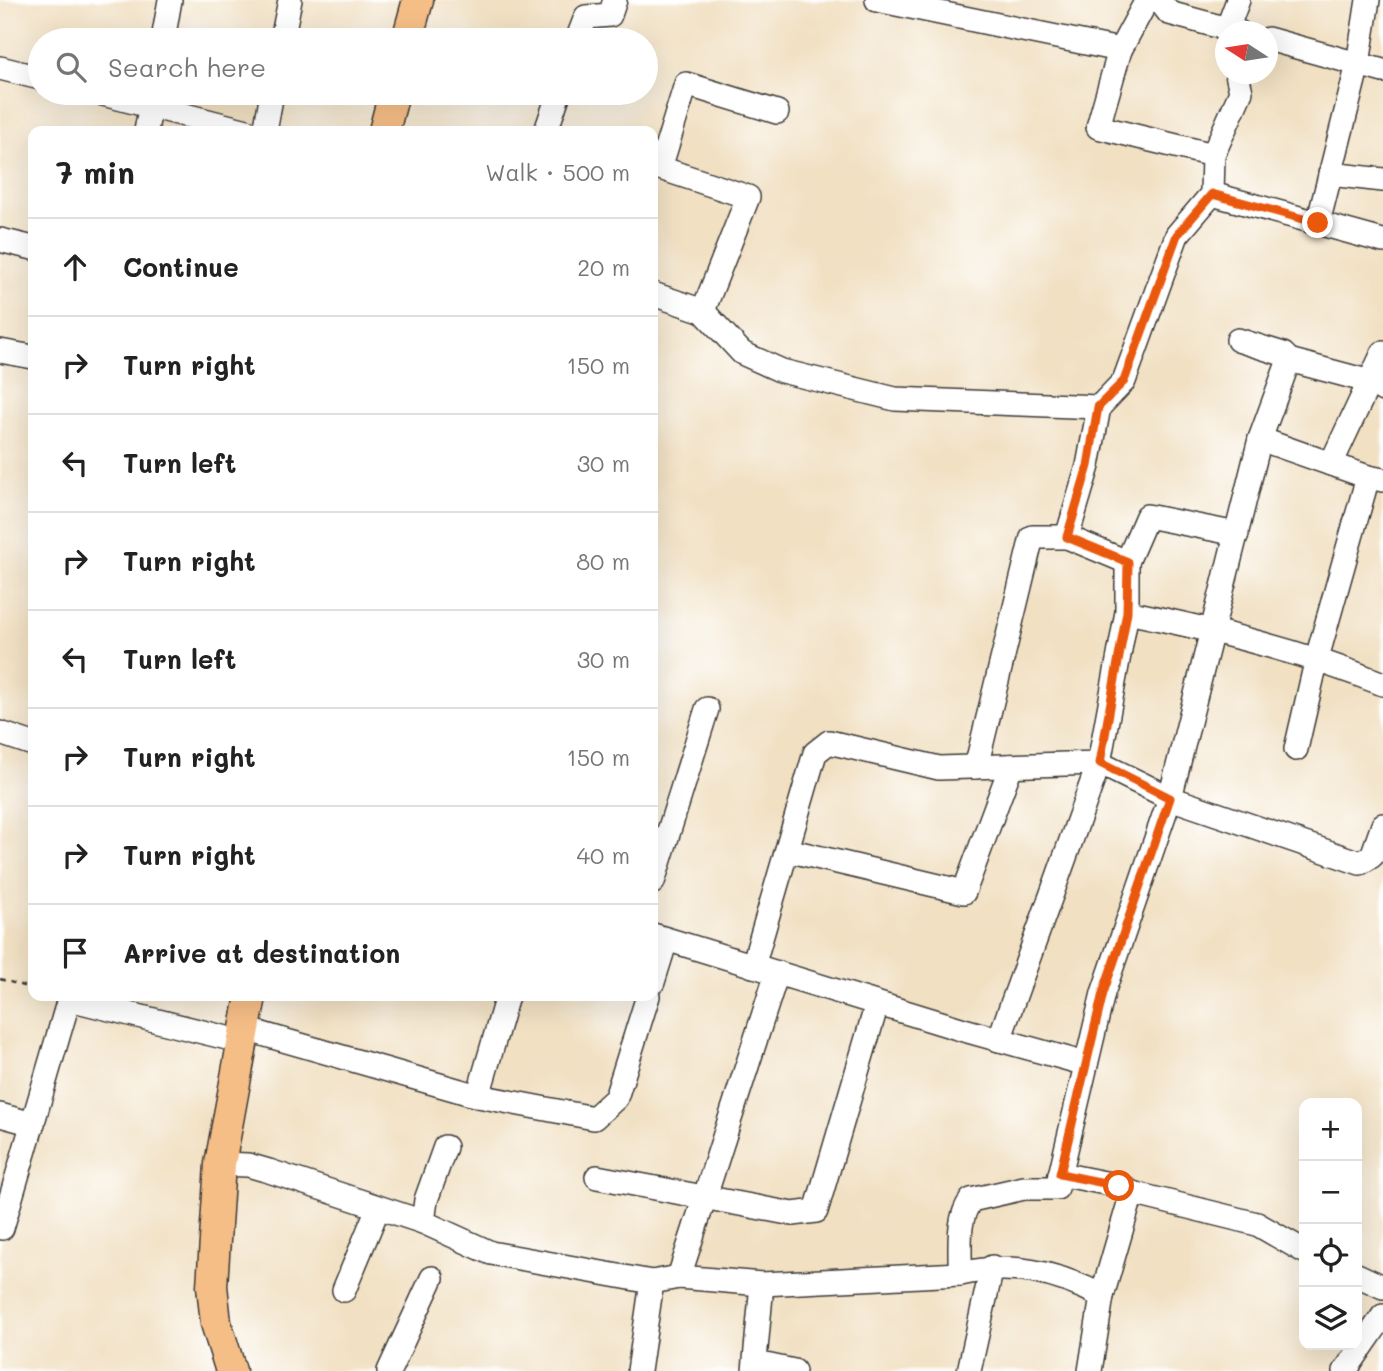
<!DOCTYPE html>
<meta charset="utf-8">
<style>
body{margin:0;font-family:Mali,sans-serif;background:#f6f6f6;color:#222}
.controls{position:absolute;right:21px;bottom:21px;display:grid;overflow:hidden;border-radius:14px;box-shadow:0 7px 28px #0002}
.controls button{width:63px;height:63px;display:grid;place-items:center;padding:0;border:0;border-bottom:2px solid #e0e0e0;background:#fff;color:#222;font:35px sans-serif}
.compass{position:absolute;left:1215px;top:21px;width:63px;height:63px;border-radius:50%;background:#fff;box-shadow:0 7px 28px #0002;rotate:282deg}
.stop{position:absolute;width:21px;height:21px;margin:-16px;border:5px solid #ea580c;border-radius:50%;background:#fff}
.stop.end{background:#ea580c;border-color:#fff;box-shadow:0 2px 7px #0008}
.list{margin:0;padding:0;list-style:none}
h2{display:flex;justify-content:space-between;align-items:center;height:91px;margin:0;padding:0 28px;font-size:30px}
h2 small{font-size:23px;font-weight:400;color:#767676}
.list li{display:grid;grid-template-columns:46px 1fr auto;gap:21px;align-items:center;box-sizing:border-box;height:98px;padding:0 28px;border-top:2px solid #e0e0e0}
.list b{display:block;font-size:26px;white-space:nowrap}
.list em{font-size:23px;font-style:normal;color:#767676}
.icon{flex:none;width:38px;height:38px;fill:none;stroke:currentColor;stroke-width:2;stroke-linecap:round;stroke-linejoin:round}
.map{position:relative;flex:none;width:1383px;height:1371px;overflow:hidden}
.search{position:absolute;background:#fff;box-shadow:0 7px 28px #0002;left:28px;top:28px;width:630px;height:77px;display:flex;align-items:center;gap:18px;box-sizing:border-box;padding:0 24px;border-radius:38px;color:#767676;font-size:26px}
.panel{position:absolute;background:#fff;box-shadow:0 7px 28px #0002;left:28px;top:126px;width:630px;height:875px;border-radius:14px}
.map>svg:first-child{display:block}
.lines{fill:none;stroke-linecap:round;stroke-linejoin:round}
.minor-casing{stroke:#3c3935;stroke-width:26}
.major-casing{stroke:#3c3935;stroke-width:33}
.path{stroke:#3c3935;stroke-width:2.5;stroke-dasharray:5 5;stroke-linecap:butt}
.minor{stroke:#fff;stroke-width:23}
.major{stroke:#f6be87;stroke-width:30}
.route{stroke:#ea580c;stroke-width:9}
</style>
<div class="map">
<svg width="1383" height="1371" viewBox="0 0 1383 1371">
<rect width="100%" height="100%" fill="#fff"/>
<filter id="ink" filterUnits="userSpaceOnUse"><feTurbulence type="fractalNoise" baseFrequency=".0143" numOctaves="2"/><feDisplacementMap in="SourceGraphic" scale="14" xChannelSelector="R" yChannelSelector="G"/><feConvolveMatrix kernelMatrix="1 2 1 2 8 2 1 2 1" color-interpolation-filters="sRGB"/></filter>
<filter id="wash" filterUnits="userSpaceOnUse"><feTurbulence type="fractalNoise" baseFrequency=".00686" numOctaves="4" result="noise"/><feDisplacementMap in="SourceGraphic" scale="28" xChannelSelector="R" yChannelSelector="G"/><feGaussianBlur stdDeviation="1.57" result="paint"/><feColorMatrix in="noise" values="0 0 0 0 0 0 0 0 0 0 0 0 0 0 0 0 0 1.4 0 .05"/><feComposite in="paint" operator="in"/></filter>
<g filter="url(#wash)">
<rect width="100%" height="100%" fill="#f1e0c2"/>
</g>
<g filter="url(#ink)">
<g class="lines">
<defs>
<g id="minor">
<path d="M 877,0 L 1120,50 L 1147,0"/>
<path d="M 1159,0 L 1169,13 L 1239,32"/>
<path d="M 1226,32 L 1238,0"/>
<path d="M 1268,39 L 1383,71"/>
<path d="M 163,40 L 170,0"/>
<path d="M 282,40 L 290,0"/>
<path d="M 577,40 L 586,17 L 610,15 L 615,0"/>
<path d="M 1120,50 L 1098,127 L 1213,155"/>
<path d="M 0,68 L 40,78"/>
<path d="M 99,93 L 247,131"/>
<path d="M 146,131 L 153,93"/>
<path d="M 265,131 L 272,93"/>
<path d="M 546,131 L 559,93"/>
<path d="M 1330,174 L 1383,180"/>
<path d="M 1212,194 L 1213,155 L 1241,92 L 1237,74"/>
<path d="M 1318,223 L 1358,64 L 1368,0"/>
<path d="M 0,240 L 33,248"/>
<path d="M 653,294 L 703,311 L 742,353 L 782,371 L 895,399 L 1099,407"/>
<path d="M 703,311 L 748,197 L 660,168 L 686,84 L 777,112"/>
<path d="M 1238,340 L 1283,354 L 1289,360 L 1371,382 L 1383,390"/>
<path d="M 0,351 L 33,357"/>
<path d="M 1260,439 L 1368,477"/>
<path d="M 1331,464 L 1383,353"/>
<path d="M 1067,537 L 1088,466 L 1099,407 L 1124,381 L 1177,235 L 1212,194 L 1383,241"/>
<path d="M 1127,562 L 1147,516 L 1237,534"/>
<path d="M 1127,612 C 1215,630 1300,651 1383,684"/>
<path d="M 0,733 L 33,744"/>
<path d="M 1296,749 L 1317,658 L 1368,477 L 1383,480"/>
<path d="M 976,767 L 1032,537 L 1067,537 L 1127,562 L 1127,612 L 1099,763 L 999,1040"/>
<path d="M 787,850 L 964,892 L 1011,766"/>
<path d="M 653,882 L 707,709"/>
<path d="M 653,935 L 964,1030 L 1086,1064"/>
<path d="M 753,966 L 815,753 L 829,742 L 939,768 L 1099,763 L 1170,798 L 1260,439 L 1289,360"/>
<path d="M 653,982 L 666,940"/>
<path d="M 245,1029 L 478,1096 L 594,1118 L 616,1098 L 648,996"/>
<path d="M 478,1096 L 507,996"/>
<path d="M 0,1115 L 33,1124"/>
<path d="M 445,1147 L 426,1200 L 423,1222 L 491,1253 L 652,1282 L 679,1277 L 762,1284 L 960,1274 C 1012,1262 1055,1272 1102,1296"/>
<path d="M 220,1164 L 248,1165 L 269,1171 L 423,1222"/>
<path d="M 1060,1174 L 1120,1186 L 1132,1193 L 1257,1224 L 1304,1251"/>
<path d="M 597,1177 L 793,1214 L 816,1211 L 877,1004"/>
<path d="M 0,1227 L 2,1228 L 69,999 L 231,1039"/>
<path d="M 960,1274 C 961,1249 956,1220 971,1200 L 1024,1188 L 1057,1188 L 1103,993 L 1170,798 L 1360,863 L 1372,856 L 1383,825"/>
<path d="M 1357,1275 L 1383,1287"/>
<path d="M 679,1277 L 777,973"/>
<path d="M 344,1290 L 378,1208"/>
<path d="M 756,1363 L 794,1371"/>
<path d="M 389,1371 L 432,1278"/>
<path d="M 639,1371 L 652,1282"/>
<path d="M 754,1371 L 762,1284"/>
<path d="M 969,1371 L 992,1267"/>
<path d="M 1090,1371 L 1102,1296 L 1132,1193"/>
<path d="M 1345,1371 L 1383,1316"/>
</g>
<g id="major">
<path d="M 407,40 L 418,0"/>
<path d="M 384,131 L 394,93"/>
<path d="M 231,1371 L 216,1323 L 212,1286 L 220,1164 L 251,996"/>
</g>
</defs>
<!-- minor casing -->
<use href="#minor" class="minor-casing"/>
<!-- major casing -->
<use href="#major" class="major-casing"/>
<!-- path -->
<path class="path" d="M 0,979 L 33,989"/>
<!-- minor -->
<use href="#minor" class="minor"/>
<!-- major -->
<use href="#major" class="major"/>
</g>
</g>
<g class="lines" filter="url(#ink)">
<!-- route -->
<path class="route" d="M 1119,1186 L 1060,1174 L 1103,993 L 1170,798 L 1100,763 L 1127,612 L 1128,562 L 1067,537 L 1088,466 L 1098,407 L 1124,381 L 1177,235 L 1212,194 L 1318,223"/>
</g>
</svg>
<div class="controls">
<button>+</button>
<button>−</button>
<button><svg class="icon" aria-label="locate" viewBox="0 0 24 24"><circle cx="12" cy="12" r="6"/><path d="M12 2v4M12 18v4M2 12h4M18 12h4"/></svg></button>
<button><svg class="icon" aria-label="layers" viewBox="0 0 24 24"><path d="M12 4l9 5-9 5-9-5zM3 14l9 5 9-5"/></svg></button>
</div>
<svg class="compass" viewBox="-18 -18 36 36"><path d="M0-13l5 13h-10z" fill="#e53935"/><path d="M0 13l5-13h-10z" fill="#767676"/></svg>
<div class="stop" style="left:1119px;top:1186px"></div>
<div class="stop end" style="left:1318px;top:223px"></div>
<div class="search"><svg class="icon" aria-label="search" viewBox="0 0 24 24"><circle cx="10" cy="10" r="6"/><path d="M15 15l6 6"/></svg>Search here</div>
<section class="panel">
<h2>7 min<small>Walk · 500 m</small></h2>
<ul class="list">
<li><svg class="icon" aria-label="ahead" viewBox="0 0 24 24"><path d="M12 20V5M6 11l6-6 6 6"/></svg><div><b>Continue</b></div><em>20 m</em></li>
<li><svg class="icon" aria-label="right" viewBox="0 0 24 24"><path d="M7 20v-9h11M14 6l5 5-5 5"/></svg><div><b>Turn right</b></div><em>150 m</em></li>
<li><svg class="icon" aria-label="left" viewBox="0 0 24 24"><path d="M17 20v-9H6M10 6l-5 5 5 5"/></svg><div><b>Turn left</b></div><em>30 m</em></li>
<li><svg class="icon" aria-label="right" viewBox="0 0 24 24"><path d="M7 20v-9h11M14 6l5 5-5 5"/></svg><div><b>Turn right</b></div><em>80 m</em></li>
<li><svg class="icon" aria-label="left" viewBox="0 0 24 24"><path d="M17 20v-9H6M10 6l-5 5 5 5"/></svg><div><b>Turn left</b></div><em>30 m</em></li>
<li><svg class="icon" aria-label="right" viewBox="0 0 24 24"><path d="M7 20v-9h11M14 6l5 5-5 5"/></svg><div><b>Turn right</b></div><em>150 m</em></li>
<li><svg class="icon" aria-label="right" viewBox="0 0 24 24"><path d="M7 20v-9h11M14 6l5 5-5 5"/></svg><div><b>Turn right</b></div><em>40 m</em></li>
<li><svg class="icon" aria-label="arrive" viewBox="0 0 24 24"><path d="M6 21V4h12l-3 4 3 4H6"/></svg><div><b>Arrive at destination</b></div></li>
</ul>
</section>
</div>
